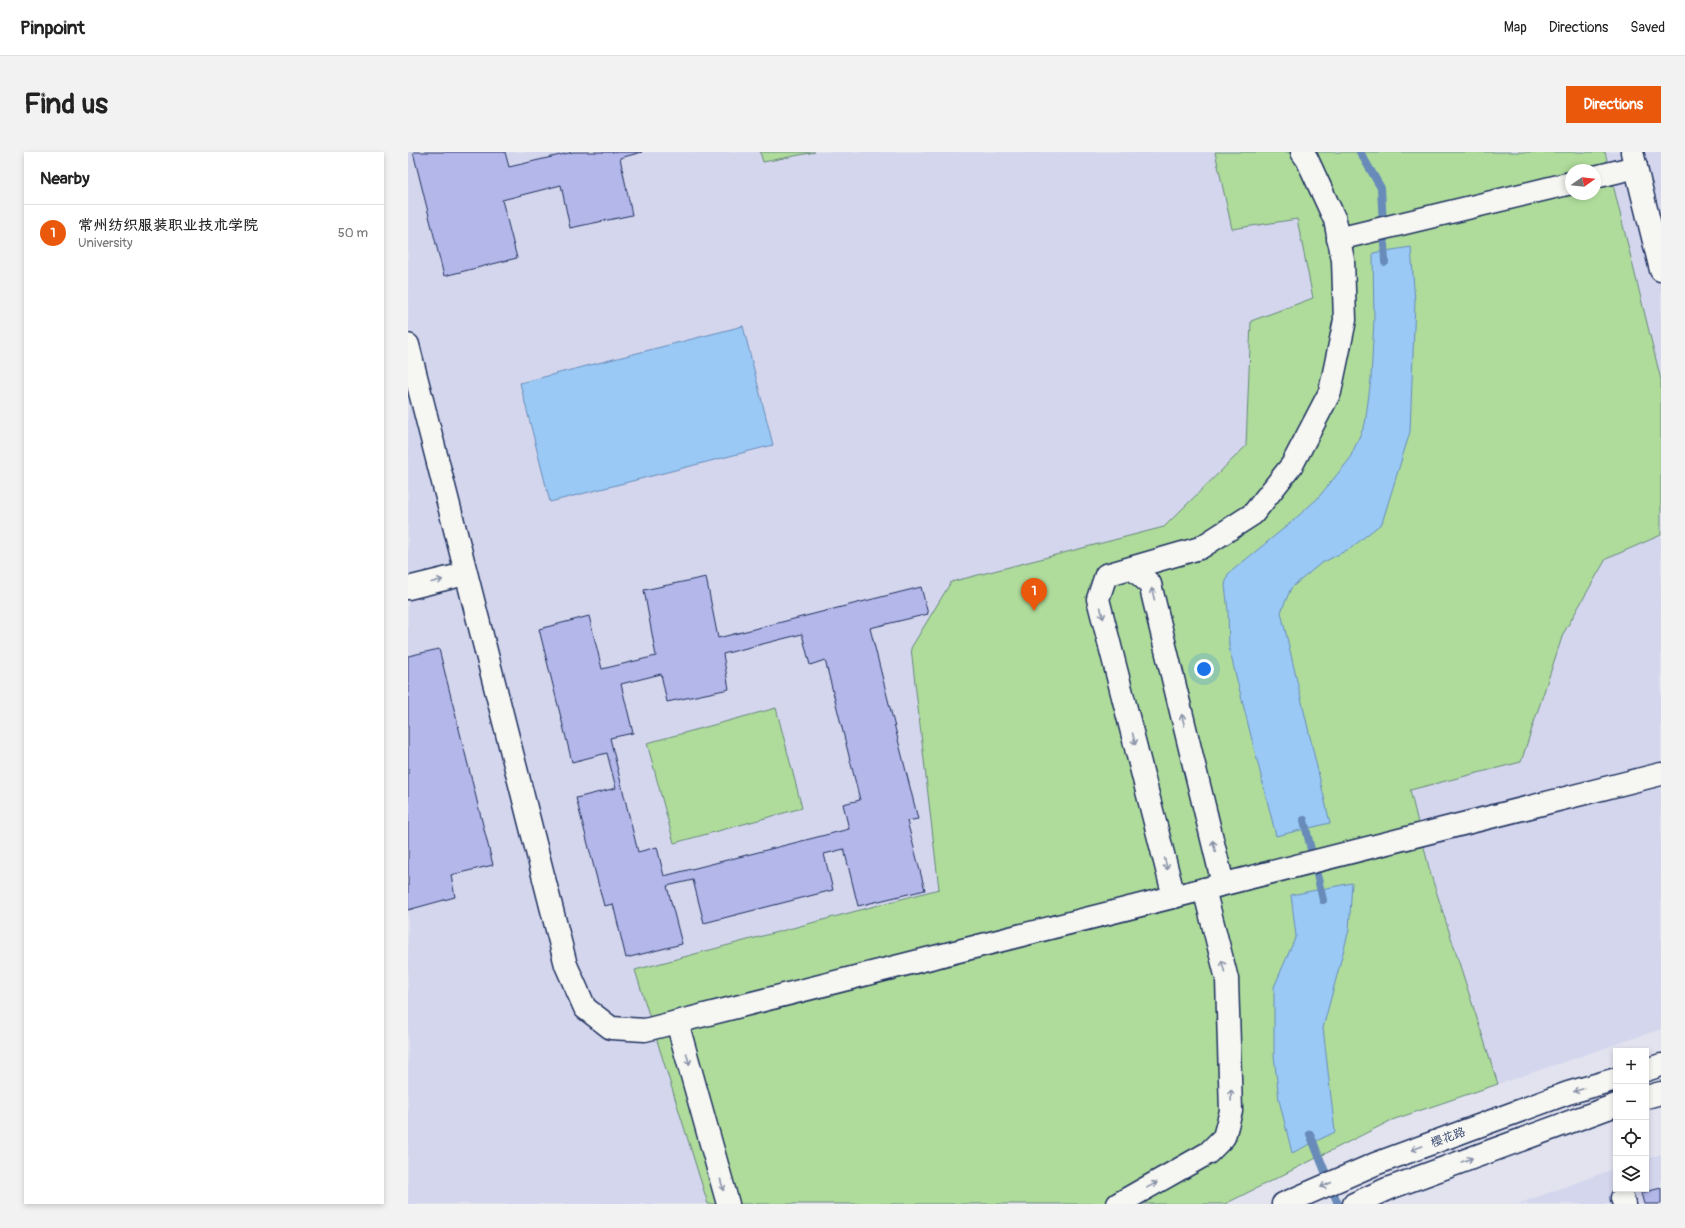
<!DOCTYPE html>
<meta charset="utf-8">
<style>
body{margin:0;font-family:Pangolin,"LXGW WenKai TC",sans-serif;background:#f2f2f2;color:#222}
.controls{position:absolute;right:12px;bottom:12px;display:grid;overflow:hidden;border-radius:0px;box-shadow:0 2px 6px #0003}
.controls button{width:36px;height:36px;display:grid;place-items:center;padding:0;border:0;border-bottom:1px solid #e0e0e0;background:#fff;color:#222;font:20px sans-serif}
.compass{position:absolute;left:1157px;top:12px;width:36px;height:36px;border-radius:50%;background:#fff;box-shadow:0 2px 6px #0003;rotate:76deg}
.you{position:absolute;left:796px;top:517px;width:14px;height:14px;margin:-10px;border:3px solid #fff;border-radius:50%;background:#1a73e8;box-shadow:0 0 0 6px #1a73e833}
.badge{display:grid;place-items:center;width:26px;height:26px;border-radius:50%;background:#ea580c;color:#fff;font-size:13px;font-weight:700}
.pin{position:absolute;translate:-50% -33px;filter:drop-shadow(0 1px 2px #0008)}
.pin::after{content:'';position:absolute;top:21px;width:14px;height:12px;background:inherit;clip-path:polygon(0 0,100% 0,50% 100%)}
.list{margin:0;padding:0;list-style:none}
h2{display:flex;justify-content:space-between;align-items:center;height:52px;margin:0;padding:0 16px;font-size:17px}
h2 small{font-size:13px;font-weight:400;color:#767676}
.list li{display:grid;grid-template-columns:26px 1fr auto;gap:12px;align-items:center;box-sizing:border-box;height:56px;padding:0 16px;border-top:1px solid #e0e0e0}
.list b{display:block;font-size:15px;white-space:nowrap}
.list p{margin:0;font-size:13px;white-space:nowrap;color:#767676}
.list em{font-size:13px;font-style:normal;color:#767676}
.icon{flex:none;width:22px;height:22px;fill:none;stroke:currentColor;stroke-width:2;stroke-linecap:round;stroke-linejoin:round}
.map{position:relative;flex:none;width:1253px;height:1052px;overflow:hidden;border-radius:0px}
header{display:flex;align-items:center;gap:24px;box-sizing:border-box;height:56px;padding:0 20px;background:#fff;border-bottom:1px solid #e0e0e0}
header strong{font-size:19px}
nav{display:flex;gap:22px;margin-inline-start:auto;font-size:14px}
.intro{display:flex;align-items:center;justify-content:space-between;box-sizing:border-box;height:96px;padding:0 24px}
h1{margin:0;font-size:28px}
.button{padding:10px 18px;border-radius:0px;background:#ea580c;color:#fff;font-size:14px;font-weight:700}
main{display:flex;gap:24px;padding:0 24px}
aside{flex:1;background:#fff;border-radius:0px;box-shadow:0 2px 6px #0003}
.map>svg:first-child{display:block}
.built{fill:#d4d6ed;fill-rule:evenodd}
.green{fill:#afdc9b;stroke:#65867c;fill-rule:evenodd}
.water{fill:#9ac9f5;stroke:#678bb9}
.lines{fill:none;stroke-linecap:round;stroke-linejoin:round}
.stream{stroke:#678bb9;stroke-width:8}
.building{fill:#b4b7e9;stroke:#1b2f5e;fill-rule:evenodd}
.minor-casing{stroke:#1b2f5e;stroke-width:25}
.minor{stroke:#f6f6f2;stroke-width:22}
.oneway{stroke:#8892a8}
.labels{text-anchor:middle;stroke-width:3.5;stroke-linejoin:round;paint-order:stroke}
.street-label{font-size:12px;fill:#1b2f5e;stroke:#f6f6f2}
</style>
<header>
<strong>Pinpoint</strong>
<nav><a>Map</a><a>Directions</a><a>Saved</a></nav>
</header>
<div class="intro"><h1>Find us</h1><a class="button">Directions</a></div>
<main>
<aside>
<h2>Nearby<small></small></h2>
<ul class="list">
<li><span class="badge">1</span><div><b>常州纺织服装职业技术学院</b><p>University</p></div><em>50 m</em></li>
</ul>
</aside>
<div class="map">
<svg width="1253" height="1052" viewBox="0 0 1253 1052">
<rect width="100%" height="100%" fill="#e2e3ef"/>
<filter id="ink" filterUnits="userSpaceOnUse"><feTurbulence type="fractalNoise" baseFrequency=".025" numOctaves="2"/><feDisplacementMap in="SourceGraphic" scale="8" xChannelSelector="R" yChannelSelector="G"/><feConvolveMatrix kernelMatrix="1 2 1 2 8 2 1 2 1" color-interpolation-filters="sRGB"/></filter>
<g filter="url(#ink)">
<!-- built -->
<g class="built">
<path d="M 0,0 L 1253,0 L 1253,877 L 984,968 L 817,1052 L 0,1052 ZM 1163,18 L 1187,18 L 1187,42 L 1163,42 Z"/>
<path d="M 1253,1002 L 1253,1052 L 1110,1052 L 1208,1016 L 1208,1037 L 1238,1037 L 1238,1007 Z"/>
</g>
<!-- green -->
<g class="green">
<path d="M 352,0 L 407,0 L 355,10 Z"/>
<path d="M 807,0 L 1197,0 L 1253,228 L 1253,383 L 1198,407 L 1155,482 L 1113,610 L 1002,638 L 1022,720 L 1090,932 L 984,968 L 817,1052 L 300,1052 L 227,818 L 531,737 L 503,496 L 543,430 L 756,375 L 838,294 L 843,169 L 905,146 L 889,67 L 824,77 ZM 1163,18 L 1187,18 L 1187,42 L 1163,42 Z"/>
<path d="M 368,556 L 394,656 L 266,691 L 239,591 Z"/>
</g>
<!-- water -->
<g class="water">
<path d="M 1003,95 L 1007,150 L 1002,280 L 974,371 L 943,396 L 912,412 L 883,436 L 873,460 L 922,671 L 868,684 L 821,496 L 820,459 L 817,433 L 820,422 L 880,373 L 909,347 L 941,308 L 957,272 L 963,227 L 966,167 L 965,101 Z"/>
<path d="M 335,174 L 365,293 L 142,350 L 112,231 Z"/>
<path d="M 944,731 L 941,778 L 915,876 L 927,980 L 884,1001 L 871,948 L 866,903 L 866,835 L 888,784 L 883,743 Z"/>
</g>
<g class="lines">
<!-- stream -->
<g class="stream">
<path d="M 952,0 L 973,36 L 977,110"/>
<path d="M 896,668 L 915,748"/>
<path d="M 902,982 L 930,1052"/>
</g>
</g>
<!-- building -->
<g class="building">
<path d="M 5,0 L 97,0 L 101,15 L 165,0 L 234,0 L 212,6 L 224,63 L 162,76 L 153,33 L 94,48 L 109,106 L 36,124 Z"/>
<path d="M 298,425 L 310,486 L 513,435 L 520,462 L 462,476 L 510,667 L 499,669 L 517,738 L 450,754 L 436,697 L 416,702 L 425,738 L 296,771 L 285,728 L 259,734 L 274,792 L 218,806 L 205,752 L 196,754 L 168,646 L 208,636 L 199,601 L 164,610 L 131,477 L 181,464 L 194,517 L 248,504 L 236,438 ZM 394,482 L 402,513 L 417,508 L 452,648 L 435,652 L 441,677 L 256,724 L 249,695 L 230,700 L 202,586 L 225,581 L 213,532 L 253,522 L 259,550 L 321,537 L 315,502 Z"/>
<path d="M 31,497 L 85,713 L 43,723 L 47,745 L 0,758 L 0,504 Z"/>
<path d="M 1253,1036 L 1253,1052 L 1236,1052 L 1233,1041 Z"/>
</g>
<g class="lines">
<defs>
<g id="minor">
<path d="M 1224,0 L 1253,118"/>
<path d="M 1187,25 L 1228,15"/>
<path d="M 930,87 L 1163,31"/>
<path d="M 0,193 L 158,813 L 177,856 L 203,876 L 237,878 L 1253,622"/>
<path d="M 725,417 L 742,432 L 815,732"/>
<path d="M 0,436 L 57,422"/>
<path d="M 766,745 L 690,447 L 698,423 L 792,396 L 845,362 L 884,313 L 922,240 L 937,168 L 935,108 L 927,68 L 899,7 L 894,0"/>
<path d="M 269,870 L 320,1052"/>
<path d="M 1238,918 L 1253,913"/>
<path d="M 1238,945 L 1253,941"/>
<path d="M 1214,1046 L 1216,1052"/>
<path d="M 710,1052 L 800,1001 L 816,985 L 823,959 L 819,827 L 796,737"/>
<path d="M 875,1052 L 967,1012 L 1160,941 L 1208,927"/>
<path d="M 946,1052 L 979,1037 L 1208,953"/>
</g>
</defs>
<!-- minor casing -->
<use href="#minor" class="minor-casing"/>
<!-- minor -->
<use href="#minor" class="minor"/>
</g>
<!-- one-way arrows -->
<defs><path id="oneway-shaft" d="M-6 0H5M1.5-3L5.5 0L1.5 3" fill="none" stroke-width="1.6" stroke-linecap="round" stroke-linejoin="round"/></defs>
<g class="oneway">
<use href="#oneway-shaft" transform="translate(29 429) rotate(-14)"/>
<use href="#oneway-shaft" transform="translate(745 442) rotate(-104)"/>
<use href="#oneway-shaft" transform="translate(694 461) rotate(76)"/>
<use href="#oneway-shaft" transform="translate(775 568) rotate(-104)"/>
<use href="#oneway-shaft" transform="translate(726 587) rotate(76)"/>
<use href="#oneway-shaft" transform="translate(806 694) rotate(-104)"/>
<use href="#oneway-shaft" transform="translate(758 712) rotate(76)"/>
<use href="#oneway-shaft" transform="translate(815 814) rotate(-104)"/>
<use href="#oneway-shaft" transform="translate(280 907) rotate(75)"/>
<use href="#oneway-shaft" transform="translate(1171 938) rotate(163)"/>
<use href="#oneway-shaft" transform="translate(823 943) rotate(-92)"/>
<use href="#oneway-shaft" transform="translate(1009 996) rotate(160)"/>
<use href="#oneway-shaft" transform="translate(1059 1008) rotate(-20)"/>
<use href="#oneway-shaft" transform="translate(314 1033) rotate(75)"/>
<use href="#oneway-shaft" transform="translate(744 1033) rotate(-29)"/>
<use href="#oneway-shaft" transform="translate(918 1033) rotate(156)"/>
</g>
</g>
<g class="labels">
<!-- street labels -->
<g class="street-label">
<text transform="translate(1040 985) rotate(-20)" y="4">樱花路</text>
</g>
</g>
</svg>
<div class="controls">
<button>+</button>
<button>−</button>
<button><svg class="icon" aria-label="locate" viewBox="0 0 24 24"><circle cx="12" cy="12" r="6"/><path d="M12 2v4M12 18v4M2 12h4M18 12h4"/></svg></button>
<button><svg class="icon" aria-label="layers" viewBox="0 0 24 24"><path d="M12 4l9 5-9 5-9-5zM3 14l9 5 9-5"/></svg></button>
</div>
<svg class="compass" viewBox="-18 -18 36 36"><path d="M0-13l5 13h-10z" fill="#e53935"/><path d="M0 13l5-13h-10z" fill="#767676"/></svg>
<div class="you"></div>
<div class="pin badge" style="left:626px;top:459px">1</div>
</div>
</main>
